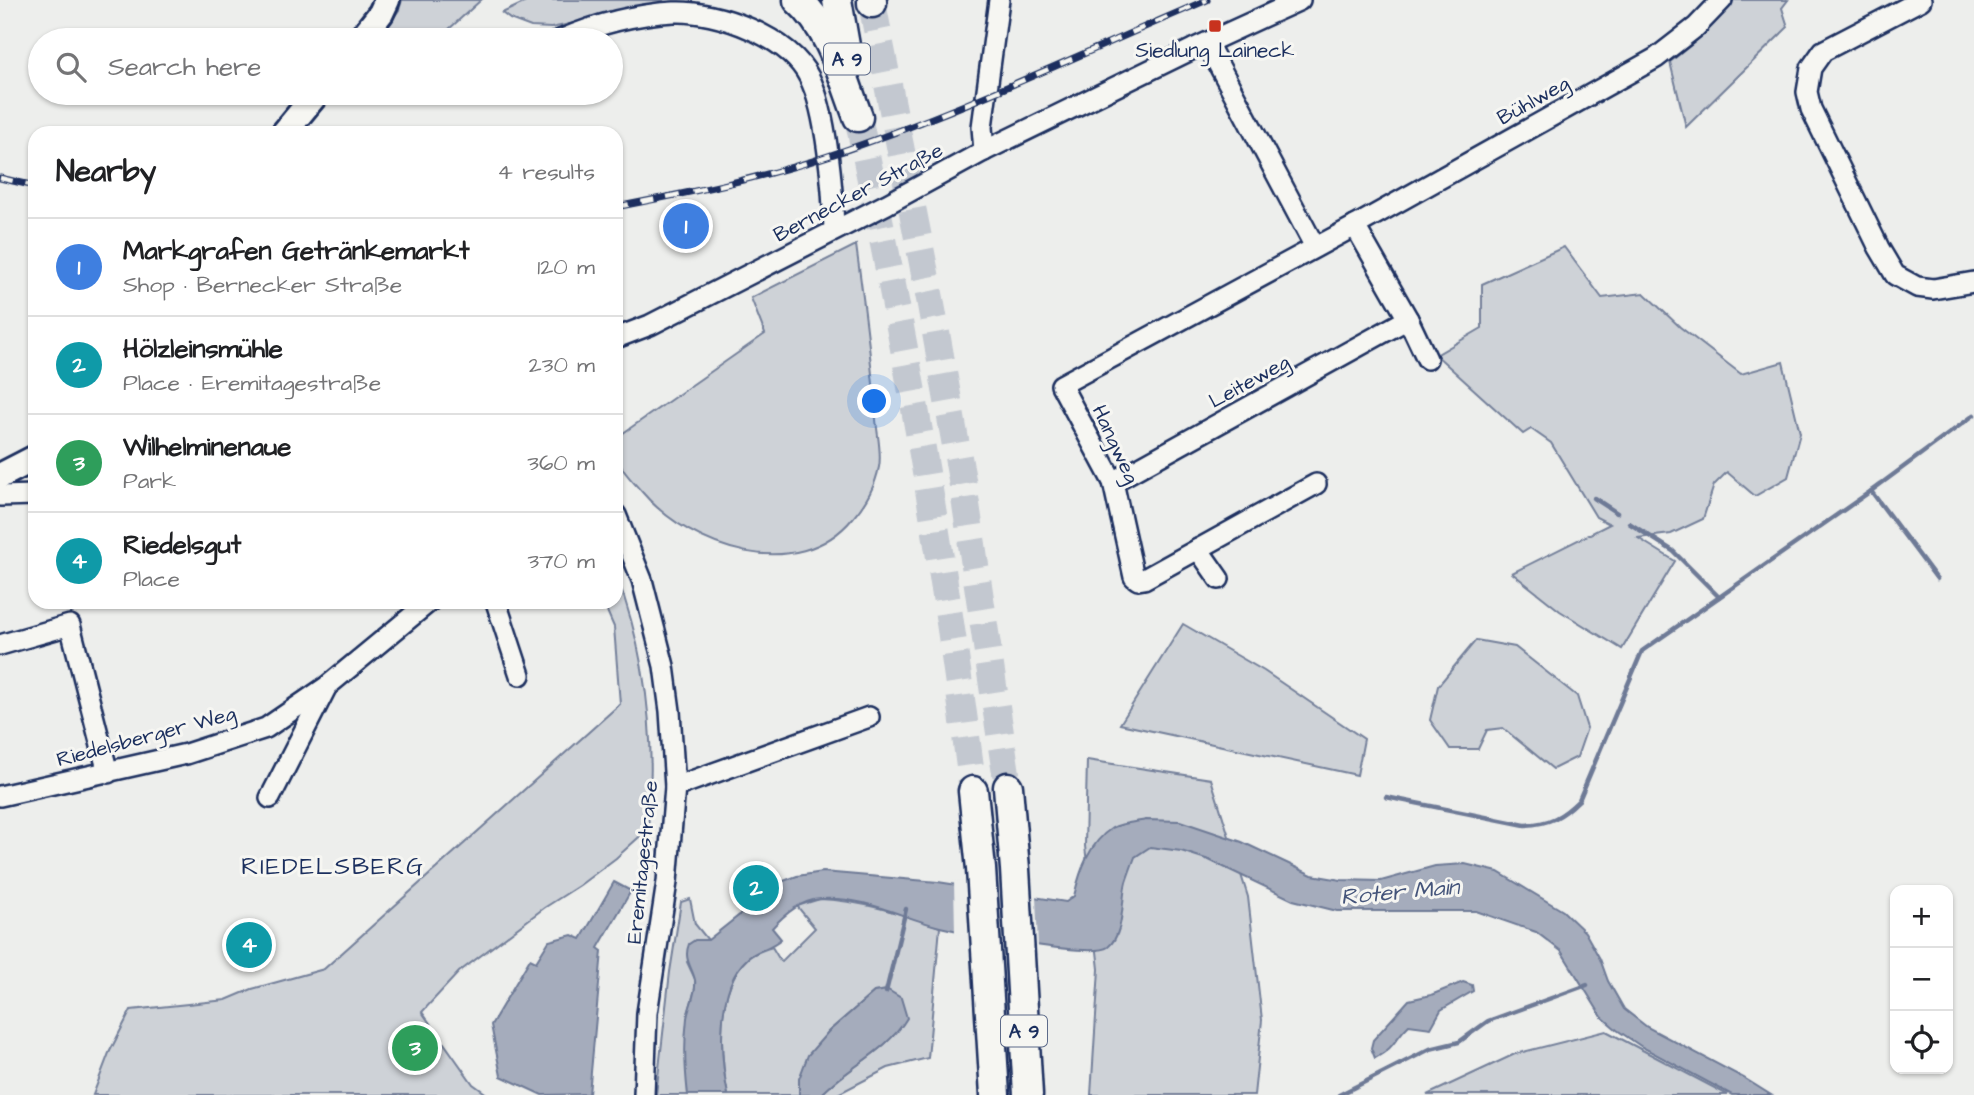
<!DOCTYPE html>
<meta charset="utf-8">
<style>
body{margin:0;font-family:"Architects Daughter",sans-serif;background:#f2f2f2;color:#202124}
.controls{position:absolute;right:21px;bottom:21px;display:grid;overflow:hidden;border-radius:14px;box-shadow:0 2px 5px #0004}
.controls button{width:63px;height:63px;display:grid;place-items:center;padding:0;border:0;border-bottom:2px solid #e0e0e0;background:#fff;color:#202124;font:35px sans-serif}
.you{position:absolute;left:875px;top:402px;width:24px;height:24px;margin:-18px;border:5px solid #fff;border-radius:50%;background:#1a73e8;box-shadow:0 0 0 10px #1a73e833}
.badge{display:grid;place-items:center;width:46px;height:46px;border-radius:50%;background:#0b8043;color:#fff;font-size:23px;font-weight:700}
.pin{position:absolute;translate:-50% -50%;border:4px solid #fff;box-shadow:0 2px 7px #0006}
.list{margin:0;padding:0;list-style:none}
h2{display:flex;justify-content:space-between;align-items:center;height:91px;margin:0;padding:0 28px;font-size:30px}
h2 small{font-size:23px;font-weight:400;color:#757577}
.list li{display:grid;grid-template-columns:46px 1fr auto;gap:21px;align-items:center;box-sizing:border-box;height:98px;padding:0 28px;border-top:2px solid #e0e0e0}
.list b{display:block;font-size:26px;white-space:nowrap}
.list p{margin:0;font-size:23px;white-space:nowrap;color:#757577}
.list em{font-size:23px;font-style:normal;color:#757577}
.icon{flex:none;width:38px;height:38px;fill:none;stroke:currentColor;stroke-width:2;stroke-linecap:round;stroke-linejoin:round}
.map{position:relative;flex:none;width:1974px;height:1095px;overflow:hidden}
.search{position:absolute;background:#fff;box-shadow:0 2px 5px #0004;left:28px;top:28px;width:595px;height:77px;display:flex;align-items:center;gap:18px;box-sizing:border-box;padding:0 24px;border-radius:38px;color:#757577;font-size:26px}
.panel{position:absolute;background:#fff;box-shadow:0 2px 5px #0004;left:28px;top:126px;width:595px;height:483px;border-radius:21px}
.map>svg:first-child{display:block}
.green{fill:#ced2d7;stroke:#74809a;stroke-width:2}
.water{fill:#a5acbc;stroke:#6e7a96;stroke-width:2}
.pier{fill:#edeeec}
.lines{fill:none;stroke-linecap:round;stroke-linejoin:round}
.stream{stroke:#6e7a96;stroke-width:4.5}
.highway-tunnel{stroke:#c3c8d0;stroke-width:28;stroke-dasharray:28 14;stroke-linecap:butt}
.minor-casing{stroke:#1b2f5e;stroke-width:24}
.major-casing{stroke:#1b2f5e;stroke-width:30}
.highway-casing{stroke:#1b2f5e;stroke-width:33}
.minor{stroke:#f6f6f2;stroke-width:19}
.major{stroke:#f6f6f2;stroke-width:24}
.highway{stroke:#f6f6f2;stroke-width:28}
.rail-casing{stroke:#1b2f5e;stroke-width:7}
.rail{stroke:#f6f6f2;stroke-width:4.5;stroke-dasharray:13;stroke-linecap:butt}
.poi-dot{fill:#c8321e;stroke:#f6f6f2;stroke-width:2.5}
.labels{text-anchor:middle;stroke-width:6;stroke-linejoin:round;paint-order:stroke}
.shield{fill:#f6f6f2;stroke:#5d6b8a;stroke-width:2}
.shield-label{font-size:19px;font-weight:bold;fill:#1b2f5e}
.poi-label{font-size:21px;fill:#1b2f5e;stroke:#f6f6f2}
.street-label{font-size:21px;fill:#1b2f5e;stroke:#f6f6f2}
.water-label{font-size:23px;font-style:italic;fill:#44547a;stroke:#f6f6f2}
.quarter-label{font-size:24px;letter-spacing:2px;fill:#1b2f5e;stroke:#f6f6f2}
</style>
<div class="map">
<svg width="1974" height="1095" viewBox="0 0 1974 1095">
<rect width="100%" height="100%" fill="#edeeec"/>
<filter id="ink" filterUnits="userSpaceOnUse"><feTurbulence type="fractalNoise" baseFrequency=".0143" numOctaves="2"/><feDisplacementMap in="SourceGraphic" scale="14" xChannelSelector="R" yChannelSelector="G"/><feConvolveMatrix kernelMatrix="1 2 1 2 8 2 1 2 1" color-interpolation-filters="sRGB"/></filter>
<g filter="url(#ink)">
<!-- green -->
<g class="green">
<path d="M 402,0 L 481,0 L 437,40 L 395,40 L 383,32 L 399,10 Z"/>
<path d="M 530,0 L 663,0 L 660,5 L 551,28 L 531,27 L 510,19 L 502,13 Z"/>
<path d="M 1733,0 L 1788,0 L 1782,8 L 1788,27 L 1686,127 L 1670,62 L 1696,41 Z"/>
<path d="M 856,245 C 864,303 872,361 876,419 C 877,434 882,453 879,467 C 875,487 866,503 853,518 C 798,585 691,549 643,493 C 624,471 616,468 616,438 L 765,334 L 751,298 Z"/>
<path d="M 1564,247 L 1602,298 L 1644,293 L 1680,327 L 1741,374 L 1783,362 L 1800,433 L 1788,477 L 1755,496 L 1727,472 L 1714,485 L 1703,519 L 1671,534 L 1638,538 L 1675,561 L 1622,649 L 1560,611 L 1512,573 L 1610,524 L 1596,517 L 1551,443 L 1531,429 L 1523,434 L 1436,355 L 1482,328 L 1482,284 Z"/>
<path d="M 616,574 C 647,656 656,742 648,829 L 616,858 L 580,885 L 544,908 L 459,972 L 422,1012 L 473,1084 L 488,1095 L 93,1095 L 109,1053 L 131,1010 L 226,1000 L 252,989 L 324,969 L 620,704 L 614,627 L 603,602 L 616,602 Z"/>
<path d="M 1183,624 L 1264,671 L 1364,739 L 1357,775 L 1120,724 Z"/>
<path d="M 1476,640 L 1515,647 L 1577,696 L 1587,728 L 1577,757 L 1553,769 L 1503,728 L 1487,730 L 1478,749 L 1450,749 L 1430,720 L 1438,686 Z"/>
<path d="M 1087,760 L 1211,779 L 1248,897 L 1262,1020 L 1254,1095 L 1091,1095 L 1099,969 L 1085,846 Z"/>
<path d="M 690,899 L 695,924 L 708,940 L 687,962 L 695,979 L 695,989 L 688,1015 L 686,1037 L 688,1095 L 656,1095 L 670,972 L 681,902 Z"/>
<path d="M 820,899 C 862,901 900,913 940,927 L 928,1058 L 888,1068 L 836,1095 L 821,1095 C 847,1067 887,1052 906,1018 L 888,990 L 874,992 L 828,1032 L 799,1079 L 799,1095 L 728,1095 C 720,1055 715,989 747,959 C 753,953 764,950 772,947 L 781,962 L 815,928 L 797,906 Z"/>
<path d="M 1606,1031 L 1728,1095 L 1427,1095 L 1515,1054 Z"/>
</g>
<!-- water -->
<g class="water">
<path d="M 1146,820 L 1180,821 L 1242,842 L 1312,875 L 1341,880 L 1381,881 L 1435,866 L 1465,864 L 1498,872 L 1563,911 L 1585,932 L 1600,959 L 1608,981 L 1624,1009 L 1647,1027 L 1744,1078 L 1771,1095 L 1732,1095 L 1642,1047 L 1617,1030 L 1602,1017 L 1561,951 L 1536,932 L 1476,911 L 1337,911 L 1293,900 L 1209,860 L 1181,851 L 1150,847 L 1135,857 C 1132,865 1129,873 1126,882 C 1121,901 1125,933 1108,947 C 1092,959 965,933 940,927 C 901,917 863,896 821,899 C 801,900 785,914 772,928 L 781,939 C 771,948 757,950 748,958 C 715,987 720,1057 728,1095 L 688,1095 C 685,1070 684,1043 687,1018 C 689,1006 697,992 695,980 C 692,967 683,959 689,944 L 695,940 L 708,940 L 781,882 L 797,876 L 823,872 L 938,882 L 1066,902 L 1074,896 C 1080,871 1089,843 1112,828 C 1121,823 1136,822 1146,820 Z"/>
<path d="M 614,882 L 631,891 L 598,948 L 602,951 L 589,1094 L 542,1095 L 501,1076 L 491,1025 L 530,959 L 536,962 L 549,941 L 572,935 L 581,939 Z"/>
<path d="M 1463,982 L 1472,985 L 1473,991 L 1441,1010 L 1431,1028 L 1409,1025 C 1393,1040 1397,1046 1375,1058 L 1371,1048 L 1373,1040 L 1409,1000 L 1431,995 Z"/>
<path d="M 888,990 L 901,998 L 907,1018 C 887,1052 847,1067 821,1095 L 799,1095 L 799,1079 L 808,1055 L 828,1032 L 874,992 Z"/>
</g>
<!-- pier -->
<path class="pier" d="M 954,881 L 1036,895 L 1038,948 L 955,933 Z"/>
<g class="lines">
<!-- stream -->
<g class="stream">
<path d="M 1871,491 L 1937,579"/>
<path d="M 1594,498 L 1617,513"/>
<path d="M 1629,523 L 1673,551 L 1719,597"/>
<path d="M 1386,797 L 1525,825 C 1549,824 1562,817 1579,800 L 1642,651 L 1871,491 L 1974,415"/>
<path d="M 886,992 L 906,909"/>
<path d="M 1339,1095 L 1430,1049 L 1459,1042 L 1488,1021 L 1587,985"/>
</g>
<!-- highway-tunnel -->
<g class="highway-tunnel">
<path d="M 872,3 L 930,299 L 964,491 L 1008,787"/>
<path d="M 858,117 C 905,340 945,564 973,791"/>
</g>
<defs>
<g id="minor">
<path d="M 1921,0 L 1823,51 L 1811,68 L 1807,92 L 1811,109 L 1879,248 L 1895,275 L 1917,287 L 1933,289 L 1974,282"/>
<path d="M 560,40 C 595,25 636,14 674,12 C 717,10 789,37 809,77 C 827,111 833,192 834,230"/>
<path d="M 1207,43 L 1315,247"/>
<path d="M 984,151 L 982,127 L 999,0"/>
<path d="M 1355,226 L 1408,319 L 1427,359"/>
<path d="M 616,338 L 650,325 L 887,204 L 984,151 L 1193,49 L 1300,0"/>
<path d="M 1113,482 L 1408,319"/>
<path d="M 1316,484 L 1144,579 L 1138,580 L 1134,577 L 1113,482 L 1061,385 L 1355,226 L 1656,58 L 1696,27 L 1722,0"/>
<path d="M 0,496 L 35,495"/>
<path d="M 616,515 L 642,580 L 664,666 L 670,711 L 675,787 L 667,882 L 647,1013 L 644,1095"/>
<path d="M 1198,549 L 1219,579"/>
<path d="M 496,602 L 520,675"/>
<path d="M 0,645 L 70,625 L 108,773"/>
<path d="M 675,787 L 869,717"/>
<path d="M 0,796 L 186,754 L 266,728 L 326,687 L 429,602"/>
<path d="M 270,798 L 326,688"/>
</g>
<g id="major">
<path d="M 360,40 L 381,13 L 387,0"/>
<path d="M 284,133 L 317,93"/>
<path d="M 0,476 L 35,458"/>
</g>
<g id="highway">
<path d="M 798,0 C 831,29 843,78 858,117"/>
<path d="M 837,0 L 848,63"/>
<path d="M 872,0 L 872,3"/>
<path d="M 1008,787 L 1015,869 L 1028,1095"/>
<path d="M 973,791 L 981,869 L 995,1095"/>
</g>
</defs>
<!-- minor casing -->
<use href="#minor" class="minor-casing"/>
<!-- major casing -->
<use href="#major" class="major-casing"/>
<!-- highway casing -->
<use href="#highway" class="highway-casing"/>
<!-- minor -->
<use href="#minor" class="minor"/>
<!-- major -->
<use href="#major" class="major"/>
<!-- highway -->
<use href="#highway" class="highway"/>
<defs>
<g id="rail">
<path d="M 0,178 L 35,186"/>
<path d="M 616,207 C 687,193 759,179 828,156 C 958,113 1082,53 1207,0"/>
</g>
</defs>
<!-- rail casing -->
<use href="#rail" class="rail-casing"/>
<!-- rail -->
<use href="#rail" class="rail"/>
</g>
</g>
<!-- markers -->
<rect class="poi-dot" x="1208" y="19" width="14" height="14" rx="3.5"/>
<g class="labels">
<!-- shield labels -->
<g class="shield">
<rect x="824" y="43.5" width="46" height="31" rx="5"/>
<rect x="1001" y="1015.5" width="46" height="31" rx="5"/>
</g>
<g class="shield-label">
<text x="847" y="66">A 9</text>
<text x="1024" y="1038">A 9</text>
</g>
<!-- poi labels -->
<g class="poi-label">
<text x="1215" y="57">Siedlung Laineck</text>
</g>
<!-- street labels -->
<g class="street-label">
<text transform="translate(1533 100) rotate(-29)" y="7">Bühlweg</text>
<text transform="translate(858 192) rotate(-28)" y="7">Bernecker Straße</text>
<text transform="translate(1249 381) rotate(-29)" y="7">Leiteweg</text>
<text transform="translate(1116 444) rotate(65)" y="7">Hangweg</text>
<text transform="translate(146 736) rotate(-15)" y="7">Riedelsberger Weg</text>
<text transform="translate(642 862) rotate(-84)" y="7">Eremitagestraße</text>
</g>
<!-- water labels -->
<g class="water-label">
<text transform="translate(1400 891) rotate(-5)" y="8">Roter Main</text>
</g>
<!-- quarter labels -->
<g class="quarter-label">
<text x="333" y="874">RIEDELSBERG</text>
</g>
</g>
</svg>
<div class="controls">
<button>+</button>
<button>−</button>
<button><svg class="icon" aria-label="locate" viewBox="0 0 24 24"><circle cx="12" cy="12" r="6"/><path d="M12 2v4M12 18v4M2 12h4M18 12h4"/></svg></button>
</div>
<div class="you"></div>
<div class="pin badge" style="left:686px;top:226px;background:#3f7fe0">1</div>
<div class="pin badge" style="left:756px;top:888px;background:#0f9aa8">2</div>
<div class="pin badge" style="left:415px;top:1048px;background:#2e9e5b">3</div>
<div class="pin badge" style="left:249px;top:945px;background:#0f9aa8">4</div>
<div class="search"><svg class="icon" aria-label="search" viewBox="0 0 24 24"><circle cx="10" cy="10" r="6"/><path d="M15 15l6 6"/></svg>Search here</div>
<section class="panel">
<h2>Nearby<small>4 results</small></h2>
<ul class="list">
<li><span class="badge" style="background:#3f7fe0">1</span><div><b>Markgrafen Getränkemarkt</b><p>Shop · Bernecker Straße</p></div><em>120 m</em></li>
<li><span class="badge" style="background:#0f9aa8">2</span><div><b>Hölzleinsmühle</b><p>Place · Eremitagestraße</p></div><em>230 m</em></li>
<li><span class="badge" style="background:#2e9e5b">3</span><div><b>Wilhelminenaue</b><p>Park</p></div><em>360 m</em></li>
<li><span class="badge" style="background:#0f9aa8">4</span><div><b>Riedelsgut</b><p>Place</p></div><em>370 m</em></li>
</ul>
</section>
</div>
